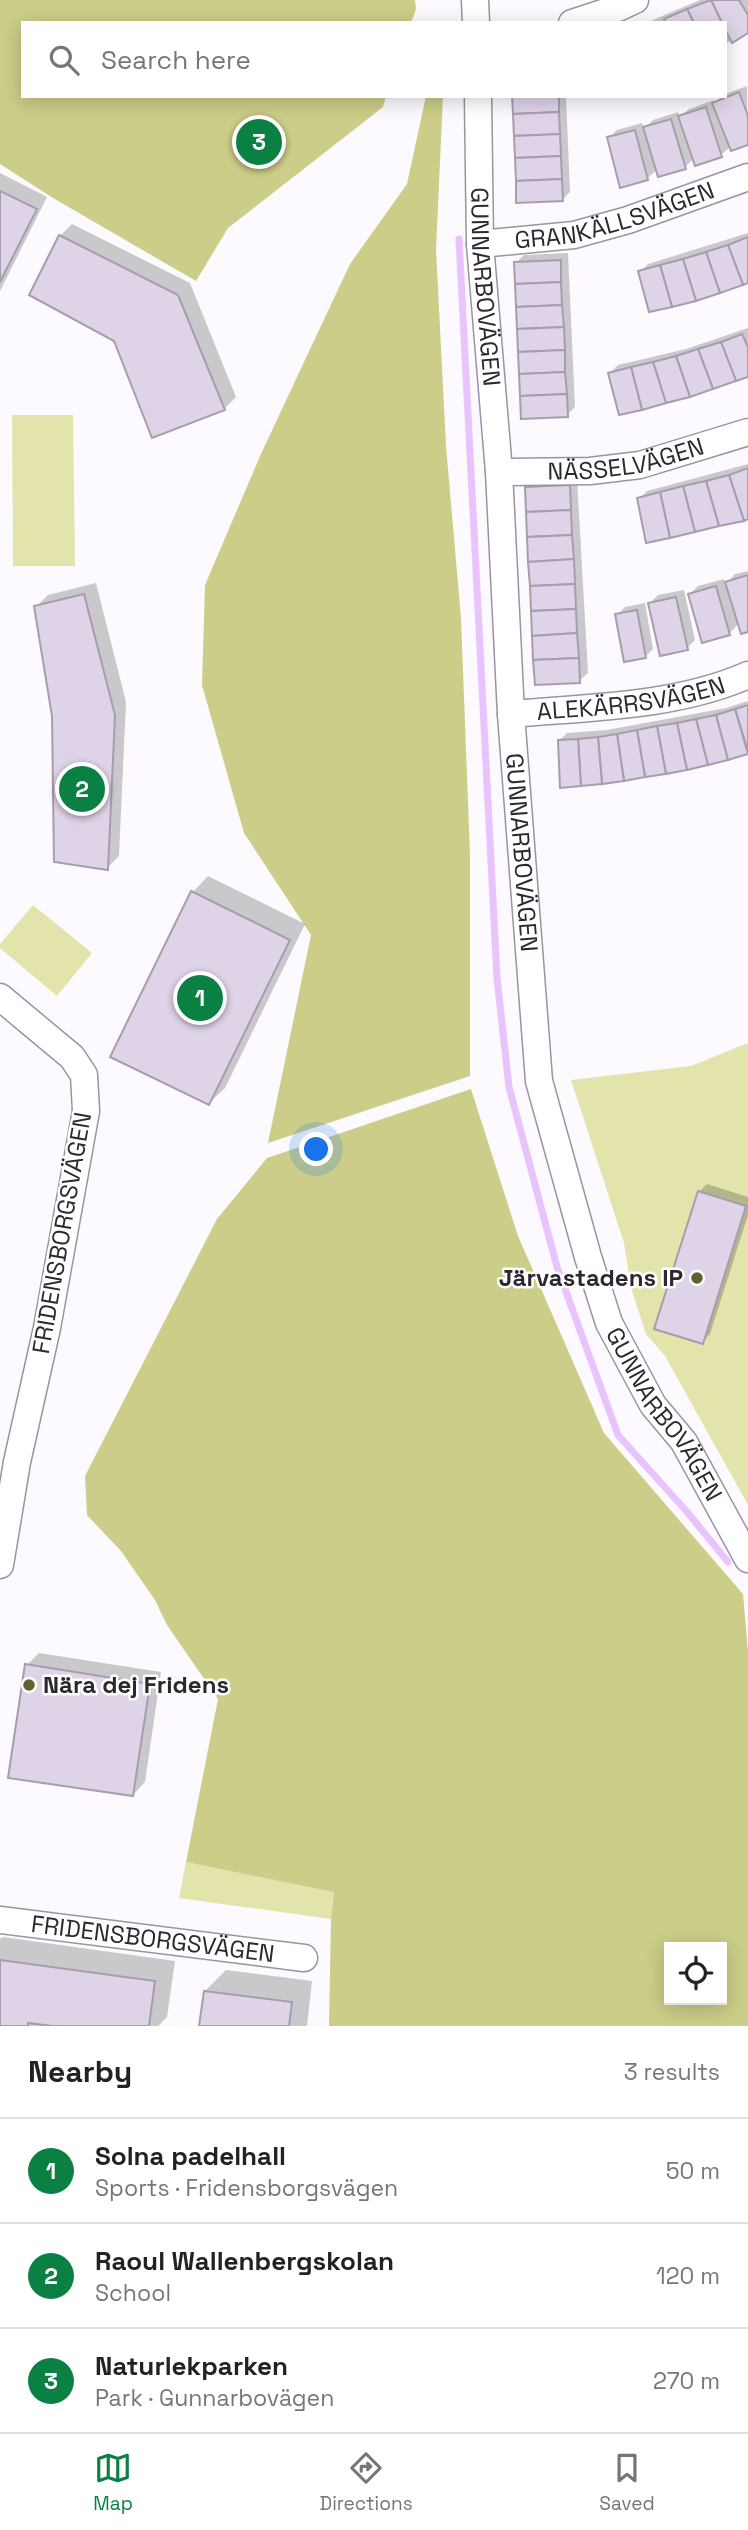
<!DOCTYPE html>
<meta charset="utf-8">
<style>
body{margin:0;font-family:"Space Grotesk",sans-serif;background:#f2f2f2;color:#222}
.controls{position:absolute;right:21px;bottom:21px;display:grid;overflow:hidden;border-radius:0px;box-shadow:0 4px 18px #0003}
.controls button{width:63px;height:63px;display:grid;place-items:center;padding:0;border:0;border-bottom:2px solid #e0e0e0;background:#fff;color:#222;font:35px sans-serif}
.you{position:absolute;left:317px;top:1150px;width:24px;height:24px;margin:-18px;border:5px solid #fff;border-radius:50%;background:#1a73e8;box-shadow:0 0 0 10px #1a73e833}
.badge{display:grid;place-items:center;width:46px;height:46px;border-radius:50%;background:#0b8043;color:#fff;font-size:23px;font-weight:700}
.pin{position:absolute;translate:-50% -50%;border:4px solid #fff;box-shadow:0 2px 7px #0006}
.list{margin:0;padding:0;list-style:none}
h2{display:flex;justify-content:space-between;align-items:center;height:91px;margin:0;padding:0 28px;font-size:30px}
h2 small{font-size:23px;font-weight:400;color:#767676}
.list li{display:grid;grid-template-columns:46px 1fr auto;gap:21px;align-items:center;box-sizing:border-box;height:105px;padding:0 28px;border-top:2px solid #e0e0e0}
.list b{display:block;font-size:26px;white-space:nowrap}
.list p{margin:0;font-size:23px;white-space:nowrap;color:#767676}
.list em{font-size:23px;font-style:normal;color:#767676}
.icon{flex:none;width:38px;height:38px;fill:none;stroke:currentColor;stroke-width:2;stroke-linecap:round;stroke-linejoin:round}
.map{position:relative;flex:none;width:748px;height:2026px;overflow:hidden}
.search{position:absolute;background:#fff;box-shadow:0 4px 18px #0003;left:21px;right:21px;top:21px;height:77px;display:flex;align-items:center;gap:18px;box-sizing:border-box;padding:0 24px;border-radius:0px;color:#767676;font-size:26px}
.sheet{height:406px;background:#fff}
nav{display:flex;justify-content:space-around;align-items:center;box-sizing:border-box;height:98px;border-top:2px solid #e0e0e0;background:#fff;font-size:19px;color:#767676}
nav a{display:grid;justify-items:center;gap:4px}
nav .on{color:#0b8043}
.map>svg:first-child{display:block}
.green{fill:#e2e4ac}
.forest{fill:#cccd88;fill-rule:evenodd}
.shadow{fill:#0003}
.lines{fill:none;stroke-linecap:round;stroke-linejoin:round}
.stream{stroke:#e8c3fe;stroke-width:7}
.building{fill:#dfd4e7;stroke:#a79dae;stroke-width:2}
.minor-casing{stroke:#9d92a3;stroke-width:29}
.minor{stroke:#fff;stroke-width:26}
.poi-dot{fill:#60612e;stroke:#fff;stroke-width:2.5}
.labels{text-anchor:middle;stroke-width:5;stroke-linejoin:round;paint-order:stroke}
.street-label{font-size:24px;fill:#2d282f;stroke:#fff}
.poi-label{font-size:24px;font-weight:bold;fill:#2d282f;stroke:#fff;text-anchor:end}
</style>
<div class="map">
<svg width="748" height="2026" viewBox="0 0 748 2026">
<rect width="100%" height="100%" fill="#fcfafe"/>
<!-- green -->
<g class="green">
<path d="M 12,415 L 73,415 L 75,566 L 13,566 Z"/>
<path d="M 33,905 L 92,953 L 57,996 L 0,948 L 0,944 Z"/>
<path d="M 748,1043 L 748,1505 L 665,1356 L 646,1334 L 631,1288 L 624,1243 L 571,1080 L 691,1066 Z"/>
<path d="M 186,1862 L 334,1891 L 331,1919 L 179,1898 Z"/>
</g>
<!-- forest -->
<g class="forest">
<path d="M 0,0 L 415,0 L 416,9 L 411,23 L 23,23 L 23,96 L 386,96 L 383,107 L 228,228 L 196,281 L 53,198 L 0,164 Z"/>
<path d="M 426,96 L 443,96 L 436,249 L 446,446 L 461,618 L 470,855 L 470,1076 L 268,1143 L 311,935 L 244,833 L 202,685 L 205,585 L 260,456 L 350,264 L 407,184 Z"/>
<path d="M 471,1089 L 518,1236 L 604,1433 L 743,1594 L 748,1651 L 748,2026 L 329,2026 L 331,1919 L 334,1892 L 186,1862 L 218,1699 L 167,1625 L 155,1600 L 121,1551 L 87,1515 L 85,1476 L 217,1219 L 267,1158 ZM 722,1947 L 722,2000 L 669,2000 L 669,1947 Z"/>
</g>
<!-- shadow -->
<g class="shadow">
<path d="M 700,0 L 748,0 L 748,31 L 725,44 L 725,23 L 646,23 Z"/>
<path d="M 747,86 L 748,143 L 731,146 L 721,155 L 694,158 L 685,167 L 657,169 L 647,179 L 609,138 L 617,130 L 642,123 L 644,129 L 653,120 L 678,112 L 680,117 L 689,109 L 714,100 L 714,103 L 725,94 Z"/>
<path d="M 514,96 L 566,96 L 570,192 L 562,200 Z"/>
<path d="M 0,173 L 47,197 L 0,291 Z"/>
<path d="M 72,224 L 190,283 L 236,397 L 224,409 L 116,340 L 60,236 Z"/>
<path d="M 748,233 L 748,281 L 640,272 L 648,264 Z"/>
<path d="M 568,253 L 575,407 L 567,415 L 516,263 L 524,255 Z"/>
<path d="M 748,328 L 748,375 L 610,373 L 618,365 L 686,349 Z"/>
<path d="M 748,464 L 748,517 L 639,499 L 647,491 Z"/>
<path d="M 577,478 L 588,673 L 579,681 L 526,488 L 535,480 Z"/>
<path d="M 748,571 L 748,630 L 739,623 L 729,634 L 690,594 L 698,586 L 724,579 L 725,585 L 735,574 Z"/>
<path d="M 96,583 L 126,702 L 119,856 L 107,868 L 54,716 L 36,607 L 48,595 Z"/>
<path d="M 684,590 L 695,640 L 687,648 L 650,603 L 658,595 Z"/>
<path d="M 645,603 L 653,649 L 645,657 L 617,615 L 625,607 Z"/>
<path d="M 748,701 L 748,752 L 686,768 L 559,741 L 567,733 L 607,730 L 726,708 Z"/>
<path d="M 208,876 L 305,924 L 225,1088 L 209,1103 L 193,892 Z"/>
<path d="M 707,1184 L 748,1197 L 748,1215 L 710,1334 L 702,1342 L 699,1192 Z"/>
<path d="M 39,1653 L 161,1672 L 145,1782 L 133,1795 L 27,1665 Z"/>
<path d="M 3,1937 L 175,1961 L 167,2017 L 158,2026 L 65,2026 L 45,2023 L 45,2026 L 0,2026 L 0,1939 Z"/>
<path d="M 226,1970 L 312,1981 L 307,2026 L 201,2026 L 205,1991 Z"/>
</g>
<g class="lines">
<!-- stream -->
<path class="stream" d="M 459,239 L 497,978 L 509,1087 L 557,1267 L 618,1435 L 688,1513 L 728,1562"/>
</g>
<!-- building -->
<g class="building">
<path d="M 711,0 L 739,0 L 748,15 L 748,33 L 732,43 L 725,29 L 725,23 L 722,23 Z"/>
<path d="M 711,0 L 722,23 L 694,23 L 687,9 Z"/>
<path d="M 687,9 L 694,23 L 666,23 L 664,19 Z"/>
<path d="M 739,92 L 748,116 L 748,145 L 731,151 L 712,103 Z"/>
<path d="M 512,96 L 559,96 L 559,112 L 513,114 Z"/>
<path d="M 706,107 L 722,157 L 695,166 L 678,116 Z"/>
<path d="M 559,112 L 560,134 L 514,136 L 513,114 Z"/>
<path d="M 671,119 L 686,169 L 658,177 L 643,127 Z"/>
<path d="M 635,130 L 648,180 L 620,188 L 607,137 Z"/>
<path d="M 560,134 L 561,156 L 515,158 L 514,136 Z"/>
<path d="M 561,156 L 562,179 L 516,181 L 515,158 Z"/>
<path d="M 562,179 L 563,201 L 516,203 L 516,181 Z"/>
<path d="M 0,191 L 37,209 L 0,282 Z"/>
<path d="M 59,235 L 178,295 L 225,410 L 152,438 L 114,341 L 29,295 Z"/>
<path d="M 748,237 L 748,283 L 743,285 L 728,245 Z"/>
<path d="M 728,245 L 743,285 L 720,293 L 706,252 Z"/>
<path d="M 706,252 L 720,293 L 696,301 L 683,259 Z"/>
<path d="M 683,259 L 696,301 L 672,307 L 660,265 Z"/>
<path d="M 561,260 L 561,282 L 515,284 L 514,262 Z"/>
<path d="M 660,265 L 672,307 L 649,312 L 638,271 Z"/>
<path d="M 561,282 L 562,305 L 516,307 L 515,284 Z"/>
<path d="M 562,305 L 564,327 L 517,329 L 516,307 Z"/>
<path d="M 564,327 L 565,350 L 518,352 L 517,329 Z"/>
<path d="M 742,334 L 748,347 L 748,377 L 736,381 L 721,342 Z"/>
<path d="M 721,342 L 736,381 L 713,389 L 698,349 Z"/>
<path d="M 698,349 L 713,389 L 690,397 L 676,356 Z"/>
<path d="M 565,350 L 565,372 L 519,374 L 518,352 Z"/>
<path d="M 676,356 L 690,397 L 666,403 L 653,362 Z"/>
<path d="M 653,362 L 666,403 L 642,410 L 631,367 Z"/>
<path d="M 631,367 L 642,410 L 619,415 L 608,373 Z"/>
<path d="M 565,372 L 567,394 L 520,396 L 519,374 Z"/>
<path d="M 567,394 L 568,417 L 521,419 L 520,396 Z"/>
<path d="M 748,468 L 748,519 L 744,521 L 729,475 Z"/>
<path d="M 729,475 L 744,521 L 719,526 L 706,481 Z"/>
<path d="M 706,481 L 719,526 L 695,532 L 683,486 Z"/>
<path d="M 570,485 L 571,510 L 526,512 L 525,487 Z"/>
<path d="M 683,486 L 695,532 L 670,538 L 660,492 Z"/>
<path d="M 660,492 L 670,538 L 646,543 L 637,498 Z"/>
<path d="M 571,510 L 572,535 L 527,537 L 526,512 Z"/>
<path d="M 572,535 L 574,559 L 528,562 L 527,537 Z"/>
<path d="M 574,559 L 575,584 L 530,586 L 528,562 Z"/>
<path d="M 748,575 L 748,632 L 741,634 L 725,582 Z"/>
<path d="M 575,584 L 576,609 L 531,611 L 530,586 Z"/>
<path d="M 716,586 L 730,635 L 702,643 L 688,594 Z"/>
<path d="M 84,594 L 115,715 L 108,870 L 54,862 L 52,716 L 34,606 Z"/>
<path d="M 676,597 L 688,650 L 660,656 L 648,603 Z"/>
<path d="M 576,609 L 577,633 L 532,636 L 531,611 Z"/>
<path d="M 637,610 L 646,658 L 624,662 L 615,614 Z"/>
<path d="M 577,633 L 579,658 L 533,660 L 532,636 Z"/>
<path d="M 579,658 L 580,683 L 535,685 L 533,660 Z"/>
<path d="M 748,705 L 748,751 L 735,709 Z"/>
<path d="M 735,709 L 748,754 L 728,760 L 716,715 Z"/>
<path d="M 716,715 L 728,760 L 708,765 L 696,719 Z"/>
<path d="M 696,719 L 708,765 L 687,770 L 677,723 Z"/>
<path d="M 677,723 L 687,770 L 666,774 L 657,726 Z"/>
<path d="M 657,726 L 666,774 L 645,777 L 637,730 Z"/>
<path d="M 637,730 L 645,777 L 624,781 L 617,734 Z"/>
<path d="M 617,734 L 624,781 L 602,784 L 598,737 Z"/>
<path d="M 598,737 L 602,784 L 581,786 L 578,739 Z"/>
<path d="M 578,739 L 581,786 L 560,788 L 558,740 Z"/>
<path d="M 191,891 L 290,940 L 209,1105 L 110,1057 Z"/>
<path d="M 698,1191 L 746,1206 L 703,1344 L 654,1329 Z"/>
<path d="M 25,1664 L 150,1684 L 133,1796 L 8,1778 Z"/>
<path d="M 0,1960 L 155,1981 L 149,2026 L 52,2026 L 28,2023 L 28,2026 L 0,2026 Z"/>
<path d="M 204,1991 L 292,2002 L 289,2026 L 199,2026 Z"/>
</g>
<g class="lines">
<defs>
<g id="minor">
<path d="M 475,0 L 476,23"/>
<path d="M 572,23 L 618,8 L 635,0"/>
<path id="s1" d="M 478,96 L 480,244 L 499,472 L 511,714 L 539,1081 L 588,1257 L 609,1323 L 653,1405 L 684,1442 L 748,1559"/>
<path id="s2" d="M 480,244 L 574,235 L 628,220 L 748,177"/>
<path id="s3" d="M 499,472 L 590,471 L 640,465 L 748,432"/>
<path id="s4" d="M 511,714 C 590,707 675,707 748,675"/>
<path d="M 0,997 L 72,1057 L 84,1075 L 86,1111 L 47,1328 L 17,1462 L 0,1565"/>
<path id="s5" d="M 0,1920 L 304,1958"/>
</g>
</defs>
<!-- minor casing -->
<use href="#minor" class="minor-casing"/>
<!-- minor -->
<use href="#minor" class="minor"/>
</g>
<!-- markers -->
<g class="poi-dot">
<circle cx="697" cy="1278" r="7"/>
<circle cx="29" cy="1685" r="7"/>
</g>
<g class="labels">
<!-- street labels -->
<g class="street-label">
<text dy="8" stroke="none"><textPath href="#s2" startOffset="138">GRANKÄLLSVÄGEN</textPath></text>
<text dy="8" stroke="none"><textPath href="#s1" startOffset="191">GUNNARBOVÄGEN</textPath></text>
<text dy="8" stroke="none"><textPath href="#s3" startOffset="128">NÄSSELVÄGEN</textPath></text>
<text dy="8" stroke="none"><textPath href="#s4" startOffset="121">ALEKÄRRSVÄGEN</textPath></text>
<text dy="8" stroke="none"><textPath href="#s1" startOffset="758">GUNNARBOVÄGEN</textPath></text>
<text transform="translate(62 1233) rotate(-80)" y="8">FRIDENSBORGSVÄGEN</text>
<text dy="8" stroke="none"><textPath href="#s1" startOffset="1346">GUNNARBOVÄGEN</textPath></text>
<text dy="8" stroke="none"><textPath href="#s5" startOffset="154">FRIDENSBORGSVÄGEN</textPath></text>
</g>
<!-- poi labels -->
<g class="poi-label">
<text x="683" y="1286">Järvastadens IP</text>
<text x="43" y="1693" text-anchor="start">Nära dej Fridens</text>
</g>
</g>
</svg>
<div class="controls">
<button><svg class="icon" aria-label="locate" viewBox="0 0 24 24"><circle cx="12" cy="12" r="6"/><path d="M12 2v4M12 18v4M2 12h4M18 12h4"/></svg></button>
</div>
<div class="you"></div>
<div class="pin badge" style="left:200px;top:998px">1</div>
<div class="pin badge" style="left:82px;top:789px">2</div>
<div class="pin badge" style="left:259px;top:142px">3</div>
<div class="search"><svg class="icon" aria-label="search" viewBox="0 0 24 24"><circle cx="10" cy="10" r="6"/><path d="M15 15l6 6"/></svg>Search here</div>
</div>
<section class="sheet">
<h2>Nearby<small>3 results</small></h2>
<ul class="list">
<li><span class="badge">1</span><div><b>Solna padelhall</b><p>Sports · Fridensborgsvägen</p></div><em>50 m</em></li>
<li><span class="badge">2</span><div><b>Raoul Wallenbergskolan</b><p>School</p></div><em>120 m</em></li>
<li><span class="badge">3</span><div><b>Naturlekparken</b><p>Park · Gunnarbovägen</p></div><em>270 m</em></li>
</ul>
</section>
<nav>
<a class="on"><svg class="icon" aria-label="map" viewBox="0 0 24 24"><path d="M3 6l6-2 6 2 6-2v14l-6 2-6-2-6 2zM9 4v14M15 6v14"/></svg>Map</a>
<a><svg class="icon" aria-label="directions" viewBox="0 0 24 24"><path d="M12 3l9 9-9 9-9-9zM9 14v-3h6M13 9l2 2-2 2"/></svg>Directions</a>
<a><svg class="icon" aria-label="saved" viewBox="0 0 24 24"><path d="M7 4h10v16l-5-4-5 4z"/></svg>Saved</a>
</nav>
